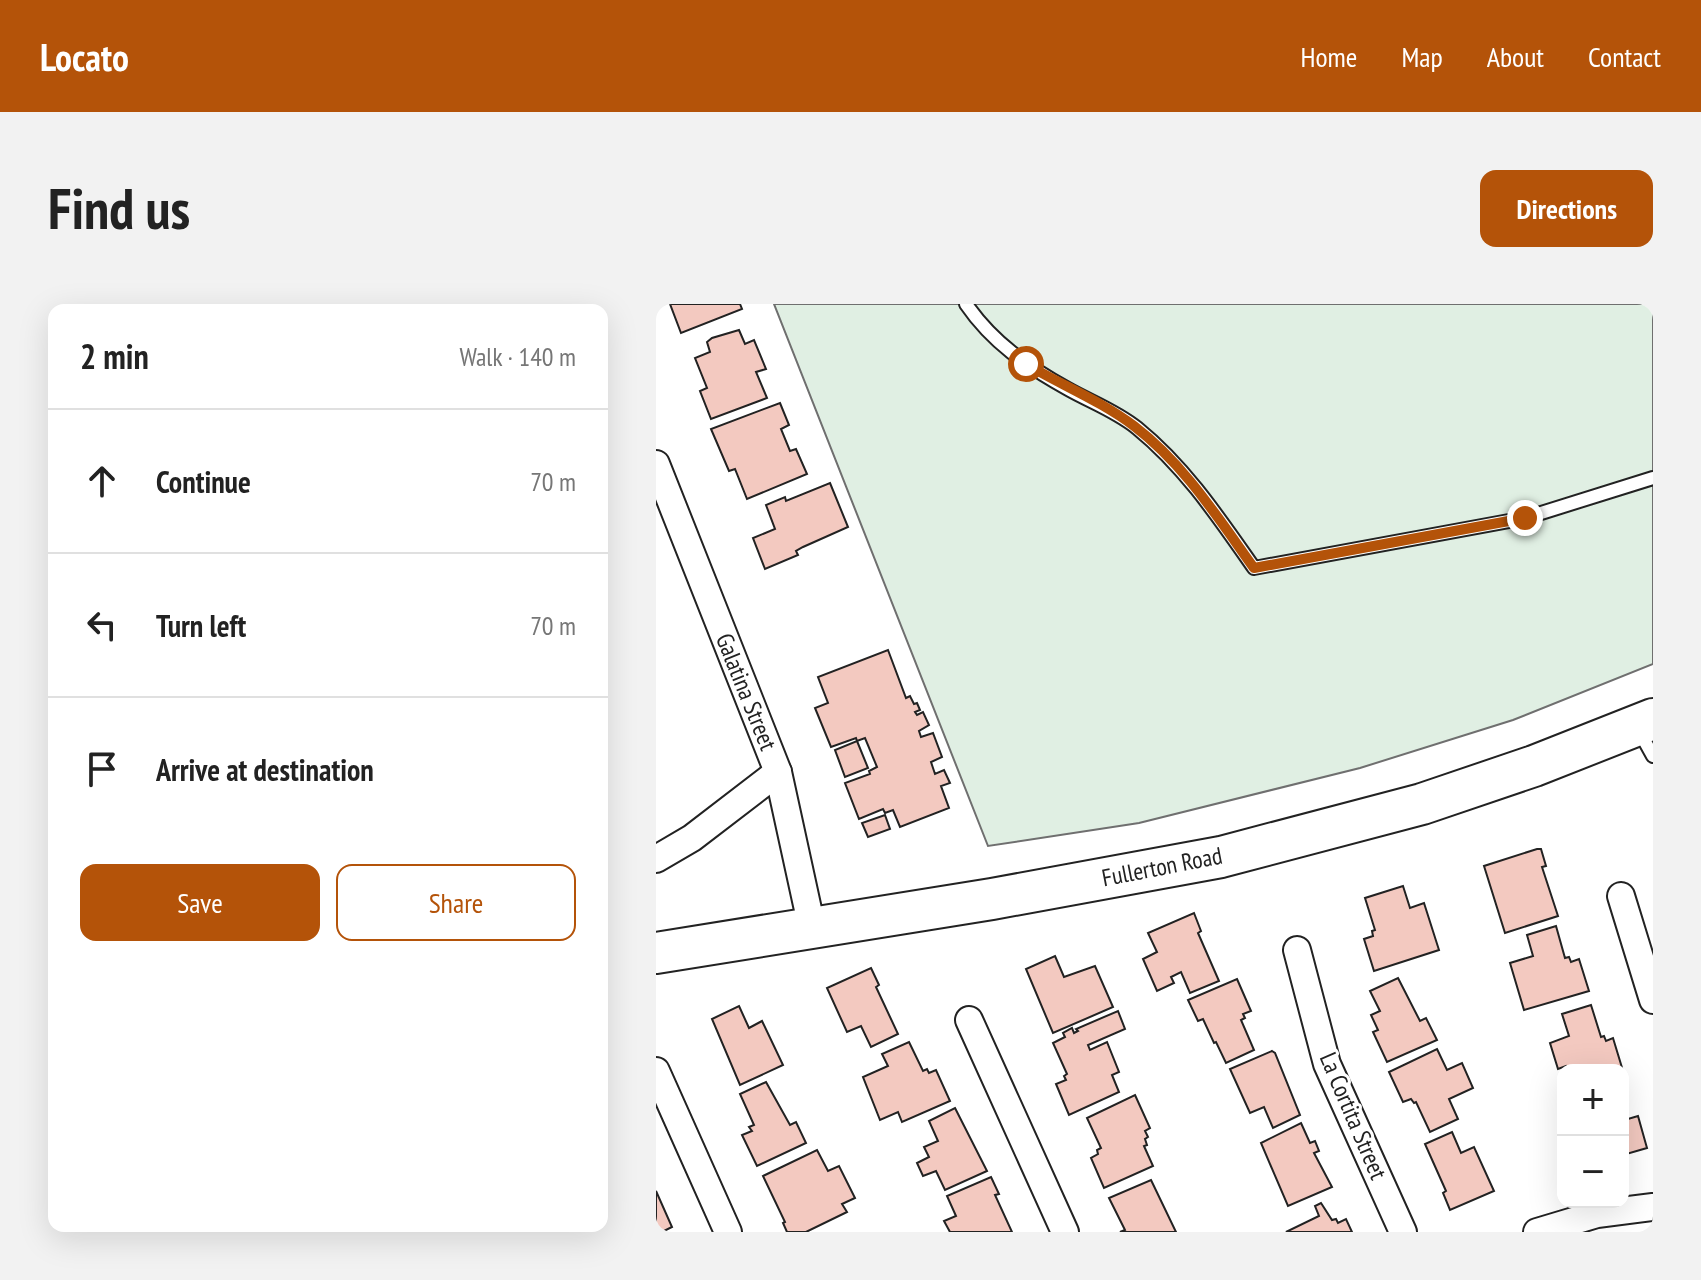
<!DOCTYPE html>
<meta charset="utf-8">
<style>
body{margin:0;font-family:"PT Sans Narrow",sans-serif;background:#f2f2f2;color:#222}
.controls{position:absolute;right:24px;bottom:24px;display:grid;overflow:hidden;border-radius:16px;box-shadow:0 8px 32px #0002}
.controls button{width:72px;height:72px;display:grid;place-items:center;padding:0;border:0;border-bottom:2px solid #e0e0e0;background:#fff;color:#222;font:40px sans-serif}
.stop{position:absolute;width:24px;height:24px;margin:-18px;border:6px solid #b45309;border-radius:50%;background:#fff}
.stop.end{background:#b45309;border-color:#fff;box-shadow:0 2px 8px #0008}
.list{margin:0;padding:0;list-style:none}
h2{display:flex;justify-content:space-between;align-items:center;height:104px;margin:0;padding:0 32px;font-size:34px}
h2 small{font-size:26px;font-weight:400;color:#767676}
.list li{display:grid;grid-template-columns:52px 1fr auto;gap:24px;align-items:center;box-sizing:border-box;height:144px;padding:0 32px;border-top:2px solid #e0e0e0}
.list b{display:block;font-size:30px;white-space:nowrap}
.list em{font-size:26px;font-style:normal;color:#767676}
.actions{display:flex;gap:16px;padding:24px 32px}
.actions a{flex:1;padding:18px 0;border:2px solid #b45309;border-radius:16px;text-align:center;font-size:28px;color:#b45309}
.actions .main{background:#b45309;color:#fff}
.icon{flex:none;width:44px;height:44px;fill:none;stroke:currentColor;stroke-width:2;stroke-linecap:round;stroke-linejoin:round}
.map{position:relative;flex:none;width:997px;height:928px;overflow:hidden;border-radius:16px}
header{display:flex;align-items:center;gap:48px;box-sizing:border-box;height:112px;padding:0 40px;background:#b45309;color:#fff}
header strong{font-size:38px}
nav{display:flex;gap:44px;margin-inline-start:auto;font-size:28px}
.intro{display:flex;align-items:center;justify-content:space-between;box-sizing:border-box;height:192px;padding:0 48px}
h1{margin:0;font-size:56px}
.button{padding:20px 36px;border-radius:16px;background:#b45309;color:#fff;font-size:28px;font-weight:700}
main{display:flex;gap:48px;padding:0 48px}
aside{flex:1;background:#fff;border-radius:16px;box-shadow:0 8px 32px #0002}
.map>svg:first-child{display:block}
.green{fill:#e0efe3;stroke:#6f6f6f;stroke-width:2}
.building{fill:#f3c9c0;stroke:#222;stroke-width:2}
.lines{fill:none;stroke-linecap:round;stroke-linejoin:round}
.service-casing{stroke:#222;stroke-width:16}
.minor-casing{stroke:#222;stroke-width:30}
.primary-casing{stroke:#222;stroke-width:44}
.service{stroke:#fff;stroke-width:12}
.minor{stroke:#fff;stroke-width:26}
.primary{stroke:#fff;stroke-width:40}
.route{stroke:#b45309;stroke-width:10}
.labels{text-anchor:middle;stroke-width:6;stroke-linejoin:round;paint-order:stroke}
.street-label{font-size:24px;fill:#222;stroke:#fff}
</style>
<header>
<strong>Locato</strong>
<nav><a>Home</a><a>Map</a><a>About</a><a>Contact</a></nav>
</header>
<div class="intro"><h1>Find us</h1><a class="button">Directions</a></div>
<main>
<aside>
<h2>2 min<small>Walk · 140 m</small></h2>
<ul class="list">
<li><svg class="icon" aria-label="ahead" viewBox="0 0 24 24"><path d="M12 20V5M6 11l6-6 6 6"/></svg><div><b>Continue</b></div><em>70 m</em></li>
<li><svg class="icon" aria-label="left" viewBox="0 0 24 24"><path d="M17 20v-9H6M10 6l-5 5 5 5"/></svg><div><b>Turn left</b></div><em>70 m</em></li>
<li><svg class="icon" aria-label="arrive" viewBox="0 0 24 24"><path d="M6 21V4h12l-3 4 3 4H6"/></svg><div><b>Arrive at destination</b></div></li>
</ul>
<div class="actions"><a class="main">Save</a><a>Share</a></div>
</aside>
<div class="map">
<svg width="997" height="928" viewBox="0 0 997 928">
<rect width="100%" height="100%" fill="#fff"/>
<!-- green -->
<path class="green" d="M 118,0 L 997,0 L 997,360 L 857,416 L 704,464 L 483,519 L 332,542 Z"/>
<!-- building -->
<g class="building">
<path d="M 14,0 L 84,0 L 86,5 L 25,29 Z"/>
<path d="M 83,26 L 89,40 L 98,36 L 110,65 L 100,68 L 111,94 L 55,115 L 44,87 L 51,84 L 39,54 L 54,48 L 51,38 L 56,34 Z"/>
<path d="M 124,99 L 133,121 L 125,125 L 134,147 L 140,145 L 151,170 L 91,195 L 79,165 L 73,167 L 55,125 Z"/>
<path d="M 174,179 L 192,223 L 147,243 L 140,247 L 142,251 L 109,265 L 97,234 L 119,225 L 110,201 L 129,193 L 130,197 Z"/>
<path d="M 232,346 L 250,394 L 254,392 L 258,400 L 261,399 L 264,406 L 259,408 L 261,411 L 267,408 L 273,421 L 263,427 L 265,433 L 277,429 L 286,453 L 275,458 L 279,470 L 288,466 L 294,479 L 285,482 L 293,504 L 244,523 L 237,506 L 229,509 L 227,505 L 203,515 L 189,479 L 214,470 L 213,467 L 221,463 L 209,434 L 201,437 L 200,434 L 175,443 L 159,404 L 172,399 L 162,373 Z"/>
<path d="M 201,437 L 212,464 L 189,473 L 179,446 Z"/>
<path d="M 229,511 L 234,525 L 212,533 L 206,519 Z"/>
<path d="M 881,545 L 885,545 L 890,562 L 886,563 L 902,612 L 849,629 L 828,562 Z"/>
<path d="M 747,582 L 754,604 L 768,599 L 783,646 L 718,667 L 708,635 L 717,632 L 716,627 L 719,626 L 709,594 Z"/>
<path d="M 538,609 L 545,627 L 542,629 L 563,677 L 534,689 L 525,668 L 515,673 L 518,679 L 501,687 L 487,655 L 501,648 L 492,629 Z"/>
<path d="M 900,622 L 909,654 L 913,653 L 915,658 L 923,655 L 933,687 L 868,706 L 854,659 L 877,652 L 871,631 Z"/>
<path d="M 399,652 L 408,673 L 439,662 L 457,703 L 397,729 L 370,665 Z"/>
<path d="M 215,664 L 223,681 L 220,683 L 242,730 L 215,743 L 205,722 L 191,728 L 171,684 Z"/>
<path d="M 742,674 L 764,717 L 770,714 L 781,736 L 731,758 L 717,728 L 722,726 L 715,711 L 724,707 L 714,687 Z"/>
<path d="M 581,675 L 595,707 L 587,710 L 589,714 L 585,716 L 598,746 L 570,759 L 560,738 L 558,739 L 547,715 L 542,717 L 532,696 Z"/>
<path d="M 935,701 L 945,733 L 948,732 L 950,737 L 957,734 L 967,767 L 912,766 L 910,762 L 902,765 L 894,739 L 913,732 L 906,710 Z"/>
<path d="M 83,702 L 93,724 L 106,717 L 127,761 L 84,781 L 56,715 Z"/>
<path d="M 462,707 L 469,725 L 432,741 L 434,746 L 451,738 L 463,768 L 456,771 L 463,788 L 413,811 L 400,780 L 410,776 L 408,772 L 411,770 L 397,739 L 409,733 L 407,729 L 416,724 L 418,729 L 422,727 L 420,725 Z"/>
<path d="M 253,738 L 267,767 L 271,765 L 273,769 L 280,766 L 294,797 L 246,818 L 242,808 L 224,816 L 207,773 L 232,762 L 226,750 Z"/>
<path d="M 781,745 L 791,766 L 806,759 L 817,784 L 793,795 L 802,815 L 774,828 L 760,798 L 758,799 L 755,795 L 747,798 L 733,768 Z"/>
<path d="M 616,747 L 619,749 L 644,811 L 617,824 L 608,803 L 594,809 L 574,765 Z"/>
<path d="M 110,778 L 134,821 L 140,818 L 150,839 L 101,862 L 86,831 L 96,827 L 93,823 L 98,821 L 84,790 Z"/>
<path d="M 479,791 L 494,824 L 489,827 L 492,833 L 489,835 L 491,841 L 488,842 L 497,862 L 448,884 L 435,854 L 442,850 L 441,846 L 445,844 L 431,814 Z"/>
<path d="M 299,804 L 331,867 L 289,886 L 280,867 L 267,872 L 261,859 L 273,853 L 268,843 L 282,837 L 273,817 Z"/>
<path d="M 971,810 L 972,815 L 982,812 L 991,844 L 967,851 L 967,811 Z"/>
<path d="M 645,819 L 654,839 L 659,837 L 663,847 L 658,849 L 676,883 L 632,902 L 605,839 Z"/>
<path d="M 796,828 L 805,849 L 818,843 L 838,887 L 794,906 L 787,889 L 790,887 L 769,840 Z"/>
<path d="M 161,846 L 172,867 L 183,862 L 199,894 L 186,900 L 191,908 L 150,928 L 131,928 L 127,919 L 129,918 L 107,872 Z"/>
<path d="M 335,873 L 343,890 L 339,891 L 356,928 L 294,928 L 288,917 L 300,912 L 291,892 Z"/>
<path d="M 495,876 L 520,928 L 464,928 L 469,926 L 453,894 Z"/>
<path d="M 0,887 L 16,923 L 6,928 L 0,928 Z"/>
<path d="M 665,899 L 676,916 L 680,915 L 682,919 L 690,915 L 696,928 L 630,928 L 663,912 L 659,902 Z"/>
</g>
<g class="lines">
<defs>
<g id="service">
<path d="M 310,0 C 336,38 372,63 412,85 C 435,98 460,107 481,124 C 529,163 563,214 598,264 L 869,214 L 997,174"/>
<path d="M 982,425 L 997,452"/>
</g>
<g id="minor">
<path d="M 0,160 L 122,468 L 156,624"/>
<path d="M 0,555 L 36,534 L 122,468"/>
<path d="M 965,592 L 997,696"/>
<path d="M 641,646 L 671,760 L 747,928"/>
<path d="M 313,716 L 409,928"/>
<path d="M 0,767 L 72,928"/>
<path d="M 881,928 L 941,910 L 997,903"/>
</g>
<path id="primary" d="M 0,649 L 336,595 L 565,553 L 766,500 L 878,462 L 997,415"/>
</defs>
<!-- service casing -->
<use href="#service" class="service-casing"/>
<!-- minor casing -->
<use href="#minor" class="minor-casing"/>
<!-- primary casing -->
<use href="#primary" class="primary-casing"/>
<!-- service -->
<use href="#service" class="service"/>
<!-- minor -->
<use href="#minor" class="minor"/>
<!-- primary -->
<use href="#primary" class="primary"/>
</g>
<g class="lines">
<!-- route -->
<path class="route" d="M 370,60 C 405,81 445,97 478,122 C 528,160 562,214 598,264 L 869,214"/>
</g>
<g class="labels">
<!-- street labels -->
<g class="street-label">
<text transform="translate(90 388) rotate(68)" y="8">Galatina Street</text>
<text transform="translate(506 563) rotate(-11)" y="8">Fullerton Road</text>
<text transform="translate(697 812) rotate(67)" y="8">La Cortita Street</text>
</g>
</g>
</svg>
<div class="controls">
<button>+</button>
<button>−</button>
</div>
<div class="stop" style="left:370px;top:60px"></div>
<div class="stop end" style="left:869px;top:214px"></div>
</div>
</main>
